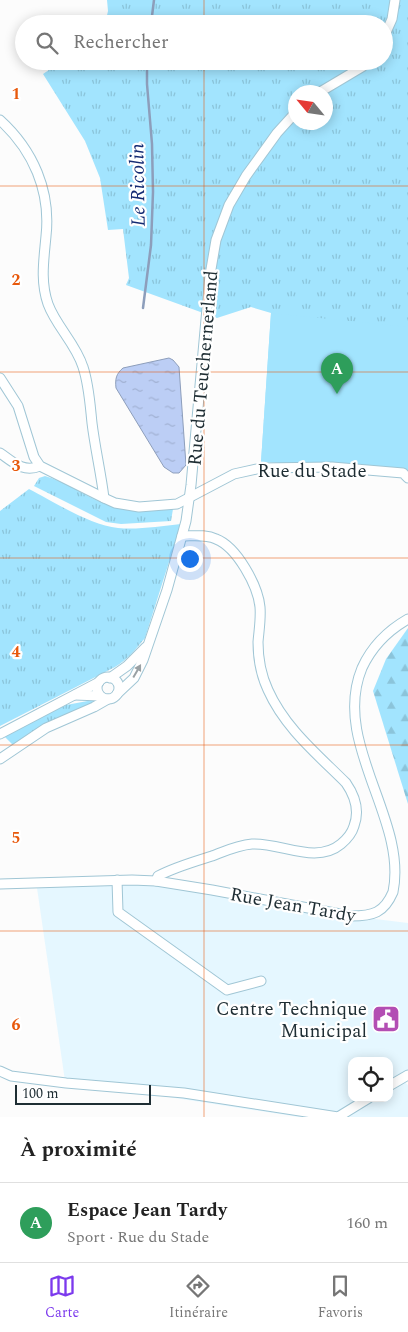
<!DOCTYPE html>
<html lang="fr">
<meta charset="utf-8">
<style>
body{margin:0;font-family:Spectral,serif;background:#f6f6f6;color:#222}
.controls{position:absolute;right:15px;bottom:15px;display:grid;overflow:hidden;border-radius:10px;box-shadow:0 2px 12px #0003}
.controls button{width:45px;height:45px;display:grid;place-items:center;padding:0;border:0;border-bottom:1px solid #e0e0e0;background:#fff;color:#222;font:25px sans-serif}
.compass{position:absolute;left:288px;top:85px;width:45px;height:45px;border-radius:50%;background:#fff;box-shadow:0 2px 12px #0003;rotate:299deg}
.scale{position:absolute;left:15px;bottom:12px;width:136px;box-sizing:border-box;padding-left:5px;border:2px solid #1f2e34;border-top:0;font-size:14px;line-height:18px;white-space:nowrap;color:#1f2e34;-webkit-text-stroke:4px #fff;paint-order:stroke}
.you{position:absolute;left:189px;top:558px;width:18px;height:18px;margin:-12px;border:4px solid #fff;border-radius:50%;background:#1a73e8;box-shadow:0 0 0 8px #1a73e833}
.badge{display:grid;place-items:center;width:32px;height:32px;border-radius:50%;background:#7c3aed;color:#fff;font-size:16px;font-weight:700}
.pin{position:absolute;translate:-50% -41px;filter:drop-shadow(0 1px 2px #0008)}
.pin::after{content:'';position:absolute;top:26px;width:18px;height:15px;background:inherit;clip-path:polygon(0 0,100% 0,50% 100%)}
.list{margin:0;padding:0;list-style:none}
h2{display:flex;justify-content:space-between;align-items:center;height:65px;margin:0;padding:0 20px;font-size:21px}
h2 small{font-size:16px;font-weight:400;color:#767676}
.list li{display:grid;grid-template-columns:32px 1fr auto;gap:15px;align-items:center;box-sizing:border-box;height:80px;padding:0 20px;border-top:1px solid #e0e0e0}
.list b{display:block;font-size:19px;white-space:nowrap}
.list p{margin:0;font-size:16px;white-space:nowrap;color:#767676}
.list em{font-size:16px;font-style:normal;color:#767676}
.icon{flex:none;width:28px;height:28px;fill:none;stroke:currentColor;stroke-width:2;stroke-linecap:round;stroke-linejoin:round}
.map{position:relative;flex:none;width:408px;height:1117px;overflow:hidden}
.search{position:absolute;background:#fff;box-shadow:0 2px 12px #0003;left:15px;right:15px;top:15px;height:55px;display:flex;align-items:center;gap:12px;box-sizing:border-box;padding:0 18px;border-radius:28px;color:#767676;font-size:19px}
.sheet{height:145px;background:#fff}
nav{display:flex;justify-content:space-around;align-items:center;box-sizing:border-box;height:70px;border-top:1px solid #e0e0e0;background:#fff;font-size:14px;color:#767676}
nav a{display:grid;justify-items:center;gap:2px}
nav .on{color:#7c3aed}
.map>svg:first-child{display:block}
.built{fill:#e5f7ff;fill-rule:evenodd}
.grass{fill:url(#grass-tufts);fill-rule:evenodd}
.forest{fill:url(#forest-firs)}
.pitch{fill:#a2e4fe}
.water{fill:url(#water-ripples);stroke:#8d9ebb}
.lines{fill:none;stroke-linecap:round;stroke-linejoin:round}
.stream{stroke:#8d9ebb;stroke-width:2.5}
.street-casing{stroke:#a0c6d5;stroke-width:11}
.street{stroke:#fff;stroke-width:9}
.oneway{fill:#9aa1a4}
.grid{fill:none;stroke:#e8590c;stroke-width:1;stroke-opacity:0.55}
.labels{text-anchor:middle;stroke-width:4.5;stroke-linejoin:round;paint-order:stroke}
.street-label{font-size:19px;fill:#1f2e34;stroke:#fff}
.poi-label{font-size:19px;fill:#1f2e34;stroke:#fff;text-anchor:end}
.water-label{font-size:20px;font-style:italic;fill:#142b73;stroke:#fff}
.grid-label{font-size:16px;text-anchor:middle;font-weight:bold;fill:#e8590c;stroke:#fff;stroke-width:4.5;stroke-linejoin:round;paint-order:stroke}
</style>
<div class="map">
<svg width="408" height="1117" viewBox="0 0 408 1117">
<defs>
<pattern id="grass-tufts" width="24" height="20" patternUnits="userSpaceOnUse" patternTransform="scale(1.25)"><rect width="24" height="20" fill="#a2e4fe"/><path d="M3 7l-1-3M5 7V3M7 7l1-3M15 17l-1-3M17 17v-4M19 17l1-3" fill="none" stroke="#8bc4da"/></pattern>
<pattern id="forest-firs" width="22" height="20" patternUnits="userSpaceOnUse" patternTransform="scale(1.25)"><rect width="22" height="20" fill="#a2e4fe"/><path d="M5 1l3.5 6h-7zM16 11l3.5 6h-7z" fill="#8bc4da"/></pattern>
<pattern id="water-ripples" width="26" height="14" patternUnits="userSpaceOnUse" patternTransform="scale(1.25)"><rect width="26" height="14" fill="#bccef5"/><path d="M2 4q2-2 4 0t4 0M15 11q2-2 4 0t4 0" fill="none" stroke="#a1b1d3"/></pattern>
</defs>
<rect width="100%" height="100%" fill="#fcfcfc"/>
<!-- built -->
<path class="built" d="M 132,880 L 351,916 L 408,923 L 408,1078 L 403,1081 L 408,1085 L 408,1117 L 299,1117 L 65,1081 L 37,888 ZM 352,1061 L 389,1061 L 389,1098 L 352,1098 Z"/>
<!-- grass -->
<g class="grass">
<path d="M 107,0 L 408,0 L 408,472 L 406,470 L 261,462 L 271,313 L 251,307 L 217,318 L 126,285 L 129,278 L 123,229 L 108,230 L 100,178 L 85,141 L 43,74 L 62,61 L 384,61 L 384,24 L 105,24 L 108,11 ZM 296,92 L 326,92 L 326,122 L 296,122 Z"/>
<path d="M 45,476 C 66,482 83,495 103,503 C 126,512 149,511 173,509 L 171,521 L 121,524 L 106,522 L 34,486 L 39,478 Z"/>
<path d="M 29,489 C 54,502 90,525 118,528 C 138,530 160,526 181,524 L 145,638 C 136,649 128,659 115,667 L 0,726 L 0,511 Z"/>
<path d="M 93,700 L 96,702 L 33,731 L 13,745 L 4,736 L 66,705 Z"/>
</g>
<!-- forest -->
<path class="forest" d="M 408,628 L 408,804 L 373,691 L 386,659 Z"/>
<!-- pitch -->
<path class="pitch" d="M 271,313 L 408,327 L 408,472 L 406,470 L 332,462 L 261,462 Z"/>
<!-- water -->
<path class="water" d="M 169,358 L 173,360 L 179,367 L 186,465 L 179,473 L 173,473 L 164,467 L 116,388 C 115,379 116,374 123,368 Z"/>
<g class="lines">
<!-- stream -->
<g class="stream">
<path d="M 151,24 L 154,0"/>
<path d="M 143,308 L 151,245 L 153,192 L 152,144 L 147,84 L 147,61"/>
</g>
<defs>
<g id="street">
<path d="M 384,37 L 392,19 L 395,0"/>
<path d="M 320,92 L 362,67 L 368,61"/>
<path d="M 0,120 C 33,150 51,191 46,236 C 44,259 40,281 48,304 C 56,326 76,344 83,367 C 89,385 90,404 92,423 C 95,448 101,473 104,498"/>
<path d="M 0,378 L 18,406 L 34,457 L 40,466 L 104,498 L 115,503 L 139,507 L 177,504 L 234,474 L 261,468 L 332,467 L 403,473 L 408,478"/>
<path d="M 0,453 C 13,462 23,473 40,466"/>
<circle cx="108" cy="688" r="11"/>
<path d="M 110,678 L 127,666 L 146,647"/>
<path d="M 117,694 L 134,678 L 143,660 L 167,590 L 186,521 L 191,485 L 210,275 L 216,240 L 229,205 L 246,176 L 277,133 L 296,112"/>
<path d="M 75,695 L 100,696"/>
<path d="M 0,734 L 99,682"/>
<path d="M 0,759 L 46,728 L 94,707 L 108,699"/>
<path d="M 117,880 L 118,912 L 227,990 L 261,981"/>
<path d="M 156,881 L 158,876 C 175,867 193,862 212,856 C 225,851 238,845 252,844 C 280,842 316,865 341,844 C 347,839 352,833 354,826 C 360,810 355,796 346,783 C 317,754 285,728 268,690 C 261,675 258,658 258,642 C 259,630 261,619 260,607 C 258,586 237,547 216,539 C 206,534 193,536 182,536"/>
<path d="M 0,884 L 132,880 L 156,881 L 212,890 L 351,916 C 373,916 384,913 393,892 C 408,819 331,743 362,668 C 372,646 387,631 408,619"/>
<path d="M 0,1071 L 11,1076 L 66,1083 L 184,1093 L 338,1117 L 369,1098"/>
<path d="M 389,1086 L 408,1075"/>
</g>
</defs>
<!-- street casing -->
<use href="#street" class="street-casing"/>
<!-- street -->
<use href="#street" class="street"/>
</g>
<!-- one-way arrows -->
<defs><path id="oneway-solid" d="M-6-.8H1V-3.2L6.5 0L1 3.2V.8H-6Z" transform="scale(1.25)"/></defs>
<use class="oneway" href="#oneway-solid" transform="translate(137 671) rotate(-60)"/>
<!-- grid -->
<path class="grid" d="M 204,0 L 204,24M 204,61 L 204,1117M 0,186 L 408,186M 0,372 L 408,372M 0,558 L 408,558M 0,745 L 408,745M 0,931 L 408,931"/>
<!-- icons -->
<defs>
<symbol id="civic-square" viewBox="-11 -11 22 22"><rect x="-9" y="-9" width="18" height="18" rx="4" fill="#b34eb3" stroke="#fff"/><path d="M-.6-6.5H3V-4.5H.6V-3L4-1V1h2V6H-6V1h2V-1L-.6-3ZM-1.2 2.5V6h2.4V2.5Z" fill="#fff"/></symbol>
</defs>
<g fill-rule="evenodd">
<use href="#civic-square" x="370" y="1003" width="32" height="32"/>
</g>
<g class="labels">
<!-- street labels -->
<g class="street-label">
<text transform="translate(202 368) rotate(-85)" y="7">Rue du Teuchernerland</text>
<text x="312" y="477">Rue du Stade</text>
<text transform="translate(293 904) rotate(10)" y="7">Rue Jean Tardy</text>
</g>
<!-- poi labels -->
<g class="poi-label">
<text x="367" y="1015">Centre Technique<tspan x="367" dy="22">Municipal</tspan></text>
</g>
<!-- water labels -->
<g class="water-label">
<text transform="translate(137 185) rotate(-91)" y="7">Le Ricolin</text>
</g>
</g>
<g class="grid-label">
<text x="16" y="99">1</text>
<text x="16" y="285">2</text>
<text x="16" y="471">3</text>
<text x="16" y="657">4</text>
<text x="16" y="843">5</text>
<text x="16" y="1030">6</text>
</g>
</svg>
<div class="controls">
<button><svg class="icon" aria-label="locate" viewBox="0 0 24 24"><circle cx="12" cy="12" r="6"/><path d="M12 2v4M12 18v4M2 12h4M18 12h4"/></svg></button>
</div>
<svg class="compass" viewBox="-18 -18 36 36"><path d="M0-13l5 13h-10z" fill="#e53935"/><path d="M0 13l5-13h-10z" fill="#767676"/></svg>
<div class="scale">100 m</div>
<div class="you"></div>
<div class="pin badge" style="left:337px;top:394px;background:#2e9e5b">A</div>
<div class="search"><svg class="icon" aria-label="search" viewBox="0 0 24 24"><circle cx="10" cy="10" r="6"/><path d="M15 15l6 6"/></svg>Rechercher</div>
</div>
<section class="sheet">
<h2>À proximité<small></small></h2>
<ul class="list">
<li><span class="badge" style="background:#2e9e5b">A</span><div><b>Espace Jean Tardy</b><p>Sport · Rue du Stade</p></div><em>160 m</em></li>
</ul>
</section>
<nav>
<a class="on"><svg class="icon" aria-label="map" viewBox="0 0 24 24"><path d="M3 6l6-2 6 2 6-2v14l-6 2-6-2-6 2zM9 4v14M15 6v14"/></svg>Carte</a>
<a><svg class="icon" aria-label="directions" viewBox="0 0 24 24"><path d="M12 3l9 9-9 9-9-9zM9 14v-3h6M13 9l2 2-2 2"/></svg>Itinéraire</a>
<a><svg class="icon" aria-label="saved" viewBox="0 0 24 24"><path d="M7 4h10v16l-5-4-5 4z"/></svg>Favoris</a>
</nav>
